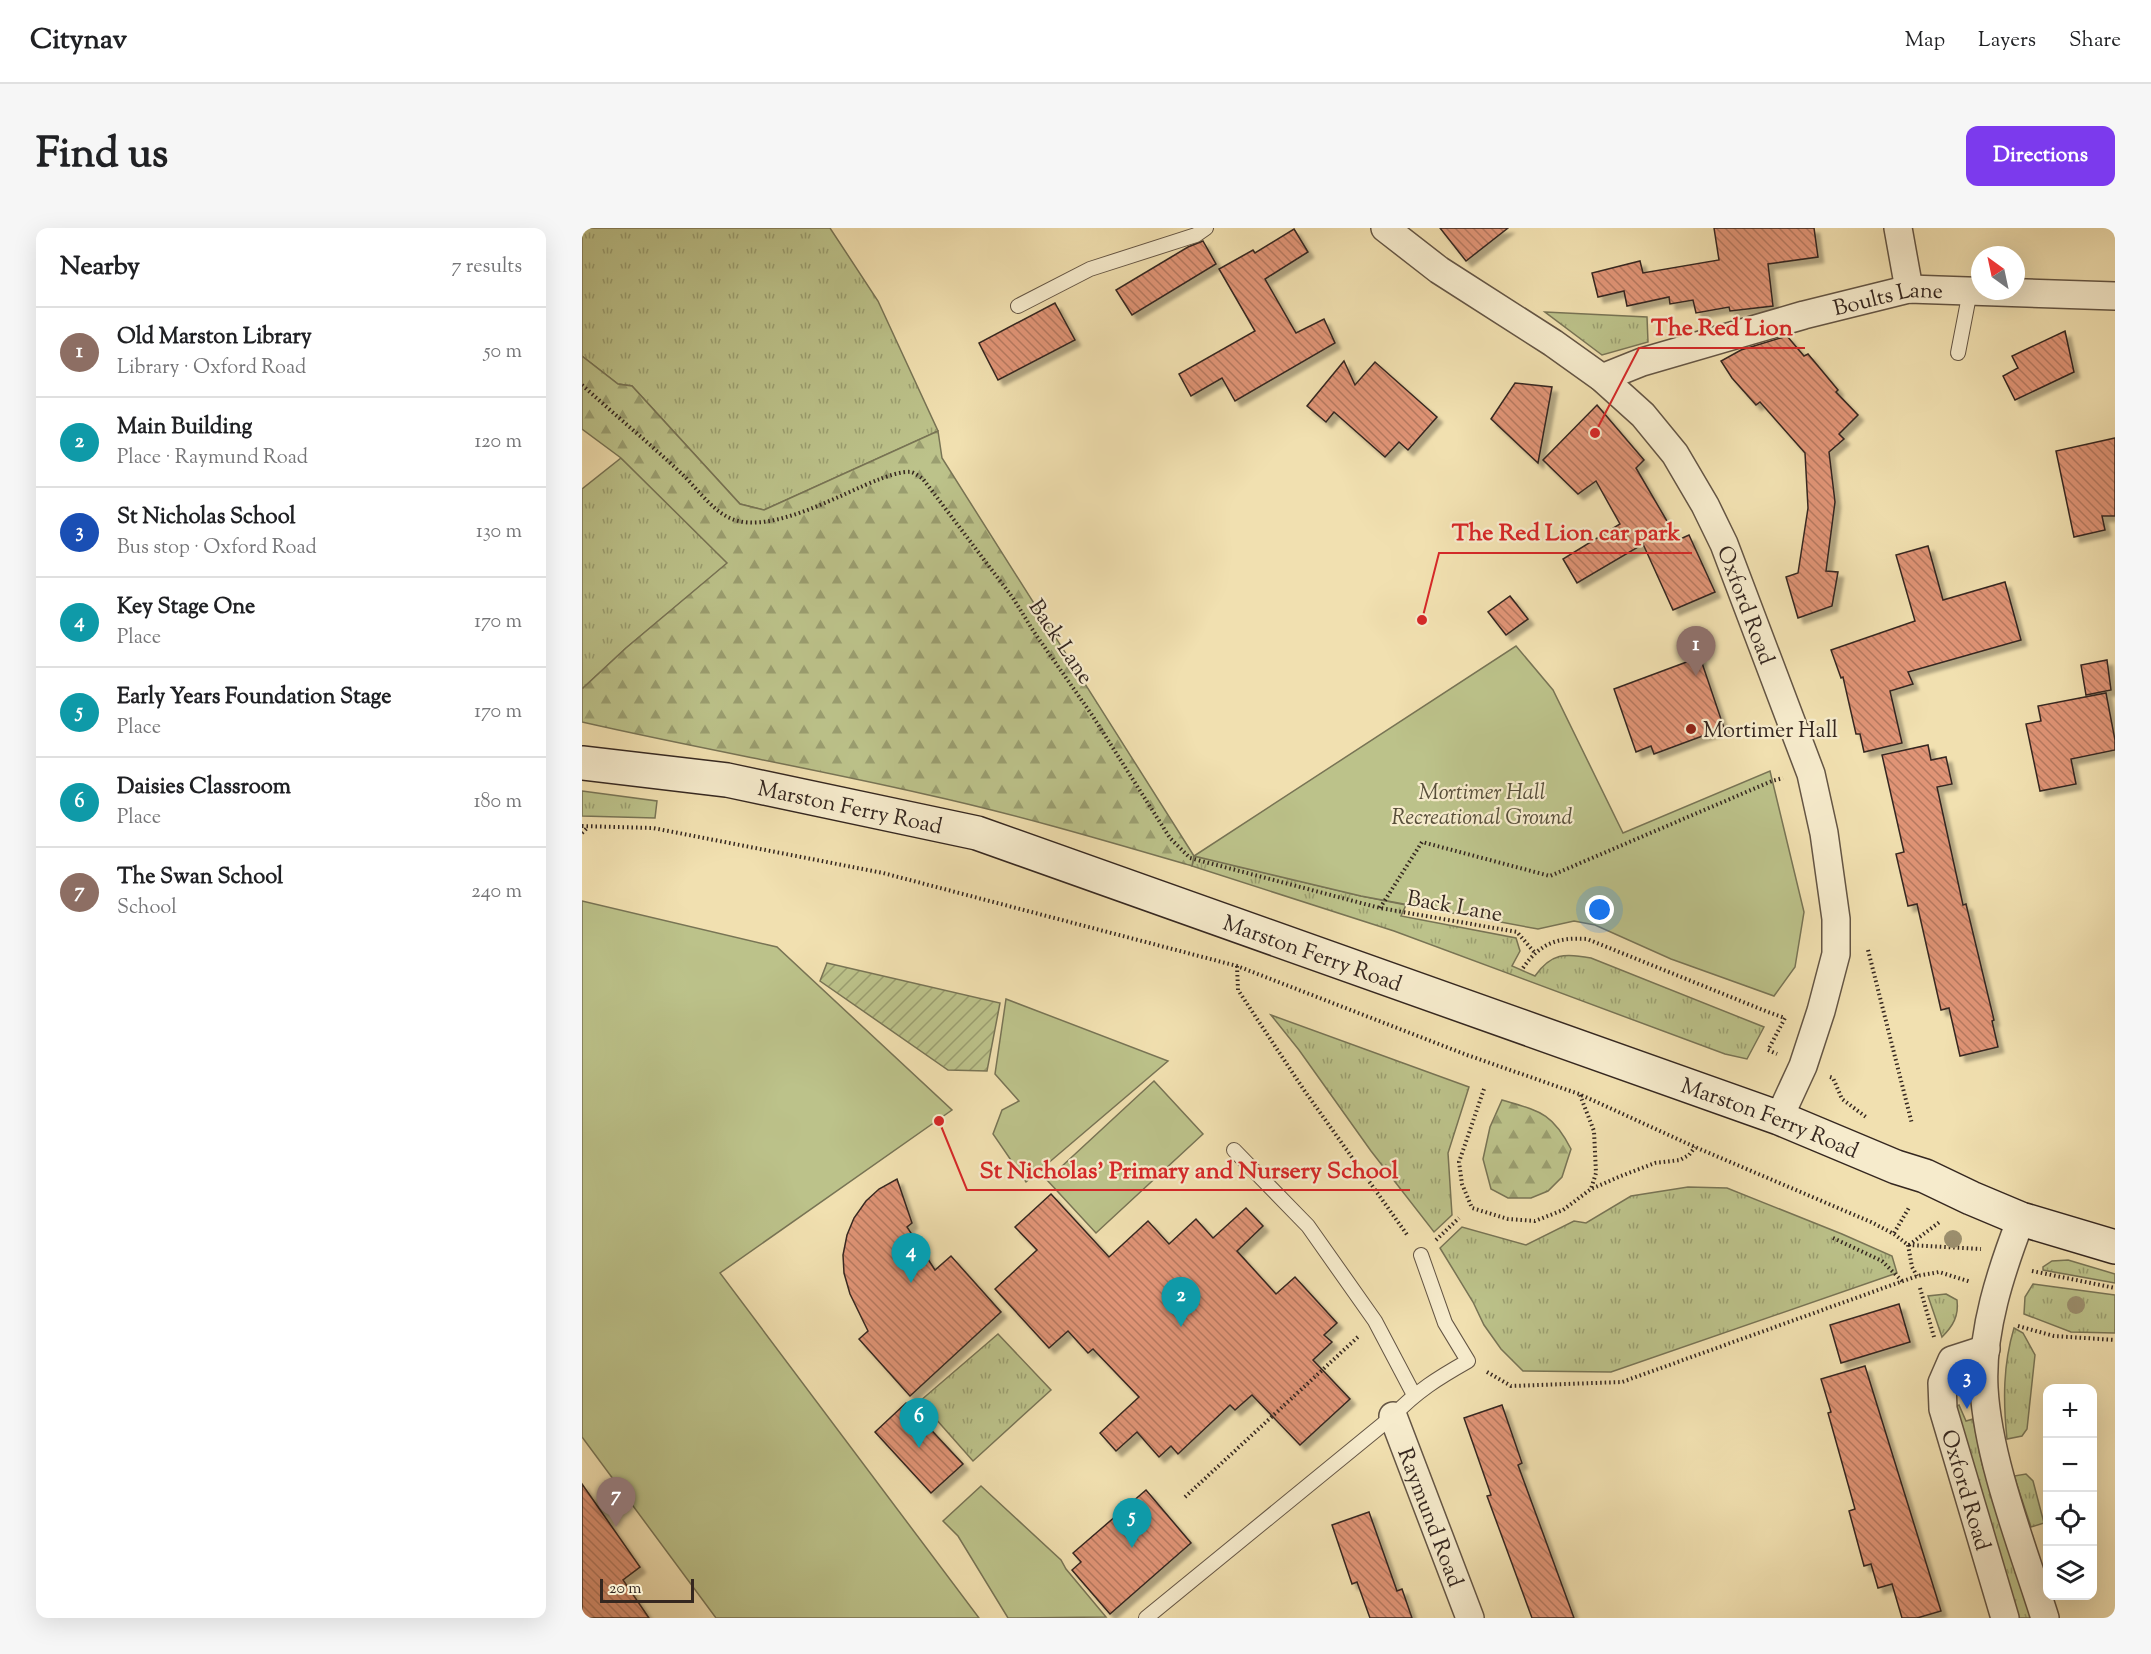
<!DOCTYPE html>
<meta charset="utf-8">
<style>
body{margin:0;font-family:"Sorts Mill Goudy",serif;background:#f6f6f6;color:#202124}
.controls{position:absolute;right:18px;bottom:18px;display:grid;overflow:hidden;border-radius:12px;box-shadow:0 6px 24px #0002}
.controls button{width:54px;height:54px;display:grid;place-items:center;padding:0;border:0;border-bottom:2px solid #e0e0e0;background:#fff;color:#202124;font:30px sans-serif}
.compass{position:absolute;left:1389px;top:18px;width:54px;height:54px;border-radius:50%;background:#fff;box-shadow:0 6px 24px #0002;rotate:327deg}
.scale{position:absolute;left:18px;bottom:15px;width:94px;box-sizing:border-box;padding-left:6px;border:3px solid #352720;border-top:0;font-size:16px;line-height:21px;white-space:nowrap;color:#352720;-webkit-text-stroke:4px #f6ebcc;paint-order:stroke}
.you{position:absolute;left:1018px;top:682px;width:21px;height:21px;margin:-15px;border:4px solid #fff;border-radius:50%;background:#1a73e8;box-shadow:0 0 0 9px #1a73e833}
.badge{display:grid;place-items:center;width:39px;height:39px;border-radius:50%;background:#7c3aed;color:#fff;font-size:20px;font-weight:700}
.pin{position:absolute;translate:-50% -50px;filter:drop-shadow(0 2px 3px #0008)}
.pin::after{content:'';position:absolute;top:32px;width:21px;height:18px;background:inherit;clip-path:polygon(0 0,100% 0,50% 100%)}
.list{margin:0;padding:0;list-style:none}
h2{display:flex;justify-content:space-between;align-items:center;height:78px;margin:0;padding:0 24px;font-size:26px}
h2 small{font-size:20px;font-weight:400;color:#757577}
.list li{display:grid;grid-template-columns:39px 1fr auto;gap:18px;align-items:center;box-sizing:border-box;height:90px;padding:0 24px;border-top:2px solid #e0e0e0}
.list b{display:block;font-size:22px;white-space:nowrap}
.list p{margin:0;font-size:20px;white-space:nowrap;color:#757577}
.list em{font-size:20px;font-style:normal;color:#757577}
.icon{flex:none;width:33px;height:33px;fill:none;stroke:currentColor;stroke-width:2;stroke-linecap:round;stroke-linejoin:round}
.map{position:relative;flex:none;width:1533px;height:1390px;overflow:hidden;border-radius:12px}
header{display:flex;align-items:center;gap:36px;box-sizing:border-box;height:84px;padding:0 30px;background:#fff;border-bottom:2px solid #e0e0e0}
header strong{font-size:28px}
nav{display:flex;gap:33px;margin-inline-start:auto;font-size:21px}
.intro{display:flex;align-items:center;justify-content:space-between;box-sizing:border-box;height:144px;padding:0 36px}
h1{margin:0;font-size:42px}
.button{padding:15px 27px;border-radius:12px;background:#7c3aed;color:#fff;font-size:21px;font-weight:700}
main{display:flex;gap:36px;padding:0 36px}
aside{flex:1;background:#fff;border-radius:12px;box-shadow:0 6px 24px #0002}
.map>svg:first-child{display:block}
.grass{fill:url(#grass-tufts);stroke:#787455;stroke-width:1.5}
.forest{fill:url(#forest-firs);stroke:#787455;stroke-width:1.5}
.park{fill:#bcc28a;stroke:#787455;stroke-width:1.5}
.garden{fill:url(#garden-furrows);stroke:#787455;stroke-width:1.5}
.building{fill:url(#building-back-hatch);stroke:#352720;stroke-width:1.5;filter:url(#shadow)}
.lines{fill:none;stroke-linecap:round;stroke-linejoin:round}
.lane-casing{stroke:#645544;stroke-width:16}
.street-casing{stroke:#645544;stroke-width:30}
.secondary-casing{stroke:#352720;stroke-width:36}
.path{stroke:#352720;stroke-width:4;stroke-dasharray:1.5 3;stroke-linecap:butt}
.lane{stroke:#f6ebcc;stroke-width:14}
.street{stroke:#f6ebcc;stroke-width:27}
.secondary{stroke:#f6ebcc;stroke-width:33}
.tree{fill:#9c906f}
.poi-dot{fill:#8f2418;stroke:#f6ebcc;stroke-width:2}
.labels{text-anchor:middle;stroke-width:4.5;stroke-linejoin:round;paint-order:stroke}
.street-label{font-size:22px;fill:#352720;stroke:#f6ebcc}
.poi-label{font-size:22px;fill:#352720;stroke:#f6ebcc;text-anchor:start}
.park-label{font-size:22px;font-style:italic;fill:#574e3a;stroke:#f6ebcc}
.leader{fill:none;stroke:#d62828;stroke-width:2}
.callout-dot{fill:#d62828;stroke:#f6ebcc;stroke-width:2}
.callout-label{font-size:24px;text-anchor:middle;font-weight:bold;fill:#d62828;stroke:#f6ebcc;stroke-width:4.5;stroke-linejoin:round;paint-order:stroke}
</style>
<header>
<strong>Citynav</strong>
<nav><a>Map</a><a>Layers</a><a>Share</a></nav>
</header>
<div class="intro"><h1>Find us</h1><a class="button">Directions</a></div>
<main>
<aside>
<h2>Nearby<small>7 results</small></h2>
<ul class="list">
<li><span class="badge" style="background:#8d6e63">1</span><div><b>Old Marston Library</b><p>Library · Oxford Road</p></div><em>50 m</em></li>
<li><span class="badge" style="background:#0f9aa8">2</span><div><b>Main Building</b><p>Place · Raymund Road</p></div><em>120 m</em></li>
<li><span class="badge" style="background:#1a4fb4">3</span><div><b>St Nicholas School</b><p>Bus stop · Oxford Road</p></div><em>130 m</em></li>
<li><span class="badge" style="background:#0f9aa8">4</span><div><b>Key Stage One</b><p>Place</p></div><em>170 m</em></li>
<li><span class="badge" style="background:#0f9aa8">5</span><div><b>Early Years Foundation Stage</b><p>Place</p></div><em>170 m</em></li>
<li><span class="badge" style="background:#0f9aa8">6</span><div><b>Daisies Classroom</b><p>Place</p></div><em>180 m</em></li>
<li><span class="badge" style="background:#8d6e63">7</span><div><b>The Swan School</b><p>School</p></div><em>240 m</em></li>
</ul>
</aside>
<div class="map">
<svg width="1533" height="1390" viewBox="0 0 1533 1390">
<defs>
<pattern id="grass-tufts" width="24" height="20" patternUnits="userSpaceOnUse" patternTransform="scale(1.5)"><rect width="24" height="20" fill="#bcc28a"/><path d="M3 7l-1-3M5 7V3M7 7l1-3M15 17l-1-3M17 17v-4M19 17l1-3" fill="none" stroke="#9a9e70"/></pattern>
<pattern id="forest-firs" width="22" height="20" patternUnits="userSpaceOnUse" patternTransform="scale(1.5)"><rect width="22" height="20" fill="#bcc28a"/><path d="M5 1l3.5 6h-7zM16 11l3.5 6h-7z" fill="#9a9e70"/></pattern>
<pattern id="garden-furrows" width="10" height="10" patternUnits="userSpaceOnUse" patternTransform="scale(1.5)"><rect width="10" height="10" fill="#bcc28a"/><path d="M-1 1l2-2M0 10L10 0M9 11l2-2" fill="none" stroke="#9a9e70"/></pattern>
<pattern id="building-back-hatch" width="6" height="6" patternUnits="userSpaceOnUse" patternTransform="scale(1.5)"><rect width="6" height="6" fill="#e09476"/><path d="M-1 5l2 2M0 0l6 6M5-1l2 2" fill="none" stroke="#b67960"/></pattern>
<filter id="shadow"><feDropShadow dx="5.5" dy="5.5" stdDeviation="1.5" flood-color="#0004"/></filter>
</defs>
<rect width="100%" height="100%" fill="#f1e0b0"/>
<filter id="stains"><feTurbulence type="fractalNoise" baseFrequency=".00333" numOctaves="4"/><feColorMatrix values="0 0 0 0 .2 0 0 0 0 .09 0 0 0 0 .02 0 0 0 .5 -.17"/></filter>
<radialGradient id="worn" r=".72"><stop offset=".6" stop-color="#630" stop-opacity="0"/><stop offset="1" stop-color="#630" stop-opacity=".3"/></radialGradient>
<!-- grass -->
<g class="grass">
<path d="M 0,0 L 248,0 L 296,73 L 356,203 L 182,282 L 158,276 L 50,158 L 36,156 L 0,128 Z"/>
<path d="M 963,84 L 1065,89 L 1066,114 L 1020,127 Z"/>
<path d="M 39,230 L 146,335 L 44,420 L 0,461 L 0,261 Z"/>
<path d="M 0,563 L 75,573 L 73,590 L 0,588 Z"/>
<path d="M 612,628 L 779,668 L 824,677 L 819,688 L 934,710 L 938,723 L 930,738 L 953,748 C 969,725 983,725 1009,730 L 1182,799 L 1165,831 L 1143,826 L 812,703 L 610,638 Z"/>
<path d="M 689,787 L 887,859 L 866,925 L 870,987 L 852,1004 L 789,923 L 717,822 Z"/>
<path d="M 1106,959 L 1145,960 L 1260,1006 L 1310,1028 L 1315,1045 L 1029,1144 L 941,1143 L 919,1121 L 902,1097 L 891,1074 L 858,1020 L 880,999 L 944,1017 L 992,993 L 1004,995 L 1049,968 Z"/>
<path d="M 1486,1032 L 1533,1046 L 1533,1055 L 1461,1042 L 1461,1039 L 1470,1033 Z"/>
<path d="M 1451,1056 L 1533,1067 L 1533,1105 L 1489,1104 L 1442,1086 L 1443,1069 Z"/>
<path d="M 1364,1066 L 1375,1072 C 1377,1088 1371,1098 1360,1109 L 1346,1068 Z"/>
<path d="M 1432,1100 L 1441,1105 L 1453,1127 L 1445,1201 L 1440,1208 L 1425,1211 C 1421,1172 1421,1137 1432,1100 Z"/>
<path d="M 416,1106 L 469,1162 L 391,1233 L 338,1173 Z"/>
<path d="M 1377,1177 L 1384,1193 L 1391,1191 L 1400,1236 L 1449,1390 L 1436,1390 L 1371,1180 Z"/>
<path d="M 1444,1246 L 1451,1253 L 1462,1295 L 1449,1299 L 1432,1248 Z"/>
</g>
<!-- forest -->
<g class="forest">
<path d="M 0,128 L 36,156 L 50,158 L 158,276 L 182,282 L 356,203 L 360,230 L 612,628 L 610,638 C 521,612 433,586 342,566 C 229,540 114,520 0,494 L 0,461 L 44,420 L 145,335 L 39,230 L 0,201 Z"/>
<path d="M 920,872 C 957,883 970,884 989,921 L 980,949 L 966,963 L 949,970 L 926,970 L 909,961 L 901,931 L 908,899 Z"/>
</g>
<!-- park -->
<g class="park">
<path d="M 934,418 L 971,462 L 1041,605 L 1188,543 L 1222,684 L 1213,739 L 1192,768 L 1089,731 L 1013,697 L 992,693 L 956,701 L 779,668 L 612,628 Z"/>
<path d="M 0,673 L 195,719 L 370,882 L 138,1045 L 397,1390 L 134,1390 L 0,1209 Z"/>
<path d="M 424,771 L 586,833 L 444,954 L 411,906 L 420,882 L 437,873 L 413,846 Z"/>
<path d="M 572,853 L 621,906 L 514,1005 L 465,952 Z"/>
<path d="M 399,1258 L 479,1332 L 484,1341 L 524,1389 L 426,1390 L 376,1308 L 361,1293 Z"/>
</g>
<!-- garden -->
<path class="garden" d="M 245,735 L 418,775 L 405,843 L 366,842 L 238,753 Z"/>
<!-- building -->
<g class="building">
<path d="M 858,0 L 926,0 L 884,33 Z"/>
<path d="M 1132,0 L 1232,0 L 1236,29 L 1186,36 L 1191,78 L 1148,83 L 1147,79 L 1114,85 L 1111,72 L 1088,76 L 1087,69 L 1045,78 L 1042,63 L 1016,69 L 1010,45 L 1058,33 L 1061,45 L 1137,32 Z"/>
<path d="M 712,1 L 726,24 L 683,51 L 714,105 L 742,91 L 753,115 L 653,173 L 640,150 L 609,168 L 597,146 L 673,103 L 637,41 L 671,22 L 673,25 Z"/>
<path d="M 621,13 L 634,36 L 550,87 L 534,62 L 606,19 Z"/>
<path d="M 473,75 L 493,112 L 416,152 L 397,115 Z"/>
<path d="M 1483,103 L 1492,144 L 1433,172 L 1421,148 L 1436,140 L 1430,128 Z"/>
<path d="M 1205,108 L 1222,128 L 1226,126 L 1256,162 L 1254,164 L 1276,187 L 1257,206 L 1262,211 L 1247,224 L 1253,274 L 1244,343 L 1256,344 L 1250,378 L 1216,390 L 1204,349 L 1216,345 L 1226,280 L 1223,225 L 1178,174 L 1174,177 L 1150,150 L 1139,133 L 1159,122 Z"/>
<path d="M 762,133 L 773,157 L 793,134 L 855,189 L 826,222 L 817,214 L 803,229 L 752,184 L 744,194 L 725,178 Z"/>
<path d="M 933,155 L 970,159 L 956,235 L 909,191 Z"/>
<path d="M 1015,177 L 1062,232 L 1054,240 L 1096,312 L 1107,307 L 1133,364 L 1091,382 L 1061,316 L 995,355 L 981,331 L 1038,296 L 1014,253 L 996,266 L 961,232 Z"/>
<path d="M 1533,210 L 1533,288 L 1520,288 L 1523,302 L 1492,309 L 1474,223 Z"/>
<path d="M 1346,318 L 1361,372 L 1423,354 L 1439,412 L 1326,444 L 1331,456 L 1308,463 L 1320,515 L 1282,524 L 1278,506 L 1274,506 L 1261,449 L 1259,450 L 1249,422 L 1333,393 L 1314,327 Z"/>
<path d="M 928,368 L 946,391 L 924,407 L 906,384 Z"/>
<path d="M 1118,429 L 1142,500 L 1072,526 L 1069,518 L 1054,524 L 1032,461 Z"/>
<path d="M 1525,432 L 1529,462 L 1504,467 L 1499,437 Z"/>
<path d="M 1524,465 L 1533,512 L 1533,522 L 1489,531 L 1494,556 L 1458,563 L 1444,496 L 1459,493 L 1456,478 Z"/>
<path d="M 1346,517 L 1349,532 L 1364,529 L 1370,556 L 1355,559 L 1381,677 L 1384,676 L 1412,792 L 1410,793 L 1416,819 L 1378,828 L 1367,780 L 1359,782 L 1335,676 L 1326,678 L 1314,626 L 1322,624 L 1300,527 Z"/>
<path d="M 315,951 L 330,995 L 325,999 L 353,1042 L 369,1028 L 419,1084 L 328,1168 L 277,1111 L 286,1103 L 268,1066 L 262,1045 L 261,1027 L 265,1007 L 272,990 L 284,973 L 297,961 Z"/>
<path d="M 469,966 L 527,1029 L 566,993 L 587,1016 L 614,991 L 631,1010 L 664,980 L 681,998 L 655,1023 L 694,1066 L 713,1049 L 755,1095 L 742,1107 L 750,1114 L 731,1132 L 768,1171 L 718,1217 L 670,1167 L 653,1182 L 648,1177 L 596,1226 L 589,1218 L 577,1229 L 555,1204 L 534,1223 L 518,1205 L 557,1169 L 511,1121 L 506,1125 L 486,1103 L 467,1120 L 413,1061 L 455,1022 L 433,999 Z"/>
<path d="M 1317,1076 L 1328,1114 L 1259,1135 L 1248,1097 Z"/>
<path d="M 1283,1138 L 1359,1383 L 1335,1390 L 1320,1390 L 1310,1356 L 1296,1360 L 1289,1336 L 1282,1338 L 1267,1283 L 1273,1281 L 1246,1185 L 1249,1184 L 1239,1151 Z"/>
<path d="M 324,1175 L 381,1236 L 349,1265 L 293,1204 Z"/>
<path d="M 920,1177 L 940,1235 L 936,1237 L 992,1390 L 950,1390 L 905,1268 L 909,1267 L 882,1190 Z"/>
<path d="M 0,1256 L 58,1339 L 41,1352 L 67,1390 L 0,1390 Z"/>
<path d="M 564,1262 L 609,1315 L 528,1386 L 490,1342 L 499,1334 L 491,1325 Z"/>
<path d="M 787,1284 L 815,1363 L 820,1361 L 830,1390 L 788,1390 L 775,1354 L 770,1356 L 750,1297 Z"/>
</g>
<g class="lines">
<defs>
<g id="lane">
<path d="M 436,78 L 508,41 L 614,7 L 624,0"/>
<path d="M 1376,125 L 1388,63"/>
<path d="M 652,922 L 726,998 L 793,1093 L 832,1167"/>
<path d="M 564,1390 L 811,1188 C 835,1163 856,1150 886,1133 L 863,1095 L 839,1027"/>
</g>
<g id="street">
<path id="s1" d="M 803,0 L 857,42 L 971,115 L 1020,150 L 1061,187 L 1093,226 L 1123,277 L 1142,316 L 1229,546 L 1242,605 L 1254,691 L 1254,726 L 1239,783 L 1221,838 L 1197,890"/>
<path d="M 1316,0 L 1327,61"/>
<path id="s2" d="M 1020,150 L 1060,134 L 1222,87 L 1327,61 L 1533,68"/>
<path d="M 1439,991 C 1419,1043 1399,1103 1402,1160 C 1406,1232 1441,1320 1463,1390"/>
<path id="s3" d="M 1404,1121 L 1370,1132 L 1360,1155 L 1361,1181 L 1423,1390"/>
<path id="s4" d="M 811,1188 L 888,1390"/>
</g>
<g id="secondary">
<path id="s5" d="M 0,535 L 145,552 L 395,605 L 1197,890 L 1314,939 L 1343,948 L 1389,970 L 1439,991 L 1533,1019"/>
</g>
</defs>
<!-- lane casing -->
<use href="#lane" class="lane-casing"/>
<!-- street casing -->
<use href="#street" class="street-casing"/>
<!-- secondary casing -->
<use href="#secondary" class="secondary-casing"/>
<!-- path -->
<g class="path">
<path d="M 0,157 C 33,187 67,215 99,245 C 115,260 130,283 150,291 C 190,307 260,265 298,251 C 306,248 320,243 329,244 C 333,245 338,249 341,251 L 431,370 L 452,404 L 510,487 L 588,610 L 608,630 L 798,680 L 935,704 L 953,725"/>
<path d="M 0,598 L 71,600 L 301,645 L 655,738 L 885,827 L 997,866 L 1113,919 L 1289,994 L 1312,1006 L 1326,1017 L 1399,1021"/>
<path d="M 0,605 L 6,599"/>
<path d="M 798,680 L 840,614 L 968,648 L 1190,553 L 1201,550"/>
<path d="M 1286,722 L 1330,896"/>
<path d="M 655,738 L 656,762 L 722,862 L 826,1008"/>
<path d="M 941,740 C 958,715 976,709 1005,711 L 1186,784 L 1203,790 L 1186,822 L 1195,826"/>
<path d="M 1248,849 L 1251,850 L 1260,871 L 1284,889"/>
<path d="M 902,861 L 877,934 L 880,956 L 890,980 L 926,991 L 953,993 L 981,982 L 1009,961 L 1039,948 L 1073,935 L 1098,932 L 1107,927 L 1113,919"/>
<path d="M 998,867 L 1012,903 L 1014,945 L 1009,961"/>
<path d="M 1312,1005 L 1328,978"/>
<path d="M 1251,1010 L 1300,1033 L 1321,1054"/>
<path d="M 854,1012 L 877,990"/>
<path d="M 1326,1017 L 1330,1039 L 1335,1048"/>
<path d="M 1327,1017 L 1359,993"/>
<path d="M 1450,1043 L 1533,1060"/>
<path d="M 1338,1060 L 1352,1109"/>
<path d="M 1436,1098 L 1472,1108 L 1533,1112"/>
<path d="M 905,1144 L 929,1158 L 1040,1154 L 1335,1048 L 1357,1044 L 1389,1054"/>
<path d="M 603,1269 L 777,1108"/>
</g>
<!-- lane -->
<use href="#lane" class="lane"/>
<!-- street -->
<use href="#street" class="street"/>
<!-- secondary -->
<use href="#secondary" class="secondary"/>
</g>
<!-- trees -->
<g class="tree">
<circle cx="1371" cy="1011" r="9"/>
<circle cx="1494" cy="1077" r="9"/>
</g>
<!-- markers -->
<circle class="poi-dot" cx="1109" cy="501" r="6"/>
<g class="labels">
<!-- street labels -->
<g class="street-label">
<text dy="8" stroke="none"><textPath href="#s2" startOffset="298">Boults Lane</textPath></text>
<text dy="8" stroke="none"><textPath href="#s1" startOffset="537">Oxford Road</textPath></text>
<text transform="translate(480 413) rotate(56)" y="8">Back Lane</text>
<text dy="8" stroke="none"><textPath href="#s5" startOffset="272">Marston Ferry Road</textPath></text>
<text transform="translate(873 677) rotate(10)" y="8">Back Lane</text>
<text dy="8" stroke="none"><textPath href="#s5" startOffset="758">Marston Ferry Road</textPath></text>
<text dy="8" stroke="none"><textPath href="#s5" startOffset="1244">Marston Ferry Road</textPath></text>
<text dy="8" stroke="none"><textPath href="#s3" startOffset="171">Oxford Road</textPath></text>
<text dy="8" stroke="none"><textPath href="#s4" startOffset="108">Raymund Road</textPath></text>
</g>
<!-- poi labels -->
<g class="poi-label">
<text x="1121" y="509">Mortimer Hall</text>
</g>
<!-- park labels -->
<g class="park-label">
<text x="900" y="571">Mortimer Hall<tspan x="900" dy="25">Recreational Ground</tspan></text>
</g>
</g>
<!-- callouts -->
<path class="leader" d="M1013 205L1057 120H1223M840 392L857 325H1110M357 893L385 962H828"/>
<g class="callout-dot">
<circle cx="1013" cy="205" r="6"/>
<circle cx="840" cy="392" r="6"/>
<circle cx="357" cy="893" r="6"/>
</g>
<g class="callout-label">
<text x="1140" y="107">The Red Lion</text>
<text x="984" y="312">The Red Lion car park</text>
<text x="607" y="950">St Nicholas' Primary and Nursery School</text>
</g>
<rect width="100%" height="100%" filter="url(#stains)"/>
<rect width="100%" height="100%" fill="url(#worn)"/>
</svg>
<div class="controls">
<button>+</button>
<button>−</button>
<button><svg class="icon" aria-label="locate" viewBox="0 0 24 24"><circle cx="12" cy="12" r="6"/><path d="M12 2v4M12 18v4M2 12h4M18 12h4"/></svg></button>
<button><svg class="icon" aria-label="layers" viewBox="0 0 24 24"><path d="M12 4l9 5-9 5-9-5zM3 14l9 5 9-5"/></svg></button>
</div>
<svg class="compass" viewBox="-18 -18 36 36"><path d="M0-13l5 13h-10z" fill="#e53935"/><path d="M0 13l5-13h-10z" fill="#757577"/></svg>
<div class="scale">20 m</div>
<div class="you"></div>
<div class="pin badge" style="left:1114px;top:448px;background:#8d6e63">1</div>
<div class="pin badge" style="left:599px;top:1099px;background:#0f9aa8">2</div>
<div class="pin badge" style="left:1385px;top:1181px;background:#1a4fb4">3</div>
<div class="pin badge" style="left:329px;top:1055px;background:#0f9aa8">4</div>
<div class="pin badge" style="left:550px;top:1320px;background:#0f9aa8">5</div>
<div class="pin badge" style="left:337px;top:1220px;background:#0f9aa8">6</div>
<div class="pin badge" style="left:34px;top:1299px;background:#8d6e63">7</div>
</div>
</main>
